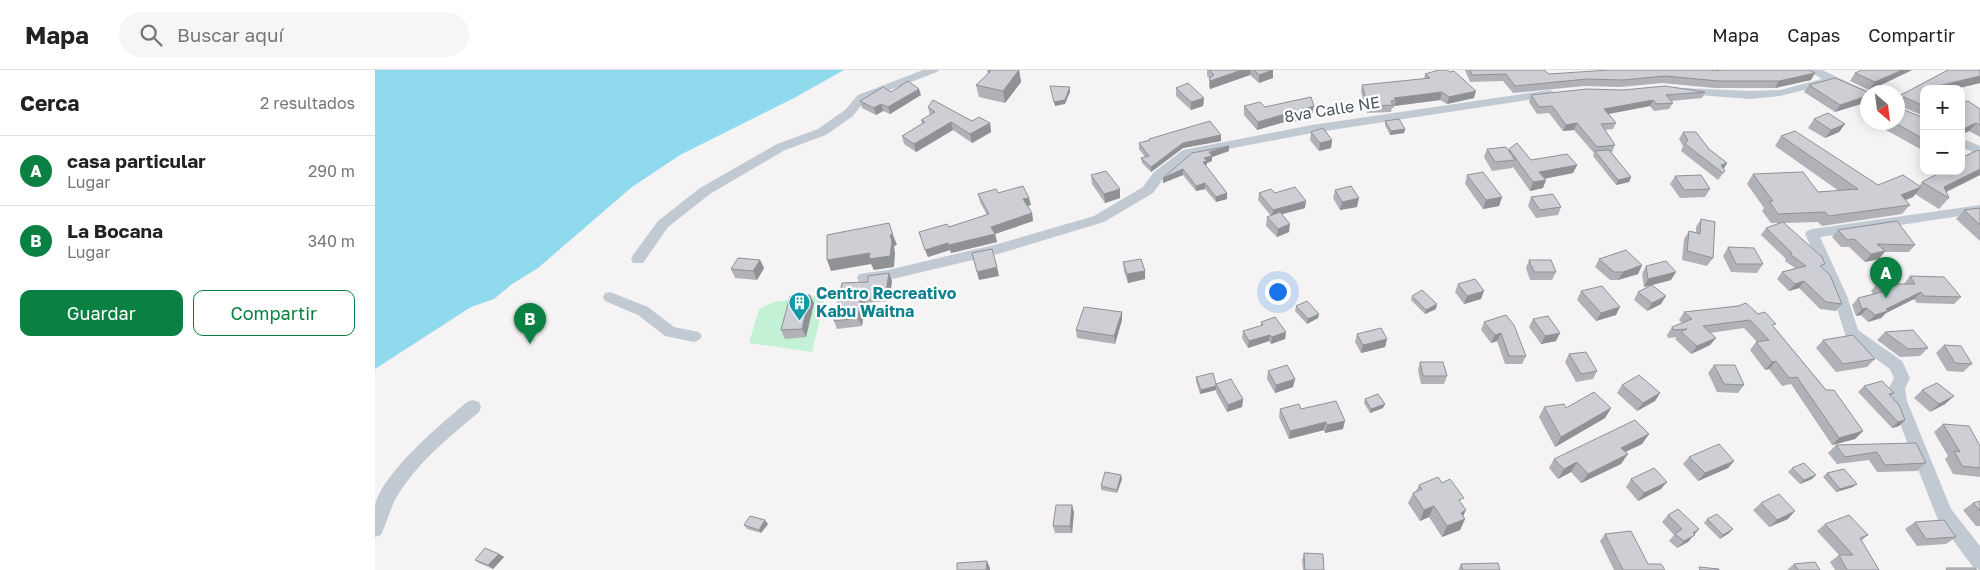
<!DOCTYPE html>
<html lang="es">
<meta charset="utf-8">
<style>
body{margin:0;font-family:"Golos Text",sans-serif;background:#f6f6f6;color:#222}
.controls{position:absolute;right:15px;top:15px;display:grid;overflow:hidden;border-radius:10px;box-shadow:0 2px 12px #0003}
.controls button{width:45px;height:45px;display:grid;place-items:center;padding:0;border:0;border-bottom:1px solid #e0e0e0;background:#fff;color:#222;font:25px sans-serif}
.compass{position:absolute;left:1485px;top:15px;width:45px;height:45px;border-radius:50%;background:#fff;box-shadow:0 2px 12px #0003;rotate:152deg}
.you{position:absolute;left:902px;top:221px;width:18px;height:18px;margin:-12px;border:4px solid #fff;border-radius:50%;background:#1a73e8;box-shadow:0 0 0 8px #1a73e833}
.badge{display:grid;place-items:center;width:32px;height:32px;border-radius:50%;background:#0b8043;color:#fff;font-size:16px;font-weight:700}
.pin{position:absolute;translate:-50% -41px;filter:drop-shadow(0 1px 2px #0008)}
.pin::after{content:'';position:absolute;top:26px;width:18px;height:15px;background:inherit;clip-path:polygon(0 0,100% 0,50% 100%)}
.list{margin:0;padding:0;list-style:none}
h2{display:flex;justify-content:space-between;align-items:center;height:65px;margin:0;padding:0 20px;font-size:21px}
h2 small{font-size:16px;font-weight:400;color:#767676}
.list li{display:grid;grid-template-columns:32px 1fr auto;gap:15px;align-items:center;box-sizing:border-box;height:70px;padding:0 20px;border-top:1px solid #e0e0e0}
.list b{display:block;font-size:19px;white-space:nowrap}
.list p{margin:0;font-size:16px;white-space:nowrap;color:#767676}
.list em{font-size:16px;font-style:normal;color:#767676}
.actions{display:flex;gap:10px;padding:15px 20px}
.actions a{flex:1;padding:11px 0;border:1px solid #0b8043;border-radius:10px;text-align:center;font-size:18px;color:#0b8043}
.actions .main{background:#0b8043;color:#fff}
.icon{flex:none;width:28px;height:28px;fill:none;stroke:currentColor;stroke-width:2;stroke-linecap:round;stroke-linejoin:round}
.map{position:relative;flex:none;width:1605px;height:500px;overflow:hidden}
header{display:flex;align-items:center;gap:30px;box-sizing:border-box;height:70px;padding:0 25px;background:#fff;border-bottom:1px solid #e0e0e0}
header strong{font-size:24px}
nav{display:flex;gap:28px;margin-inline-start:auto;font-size:18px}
.search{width:350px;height:45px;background:#f6f6f6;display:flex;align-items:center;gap:12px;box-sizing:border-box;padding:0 18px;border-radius:28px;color:#767676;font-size:19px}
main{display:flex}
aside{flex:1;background:#fff}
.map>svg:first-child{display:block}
.green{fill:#c3f1d5}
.water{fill:#90daee}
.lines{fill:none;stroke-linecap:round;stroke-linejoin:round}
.minor{fill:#c1cad2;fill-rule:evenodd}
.wall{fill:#b0b2b7}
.shaded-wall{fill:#909195}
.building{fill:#cdcfd5;stroke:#909195}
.labels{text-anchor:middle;stroke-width:4.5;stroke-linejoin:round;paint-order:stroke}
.street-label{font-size:16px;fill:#4a5661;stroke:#fff}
.culture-label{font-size:16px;font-weight:bold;fill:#0d838f;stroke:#fff;text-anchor:start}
</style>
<header>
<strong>Mapa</strong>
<div class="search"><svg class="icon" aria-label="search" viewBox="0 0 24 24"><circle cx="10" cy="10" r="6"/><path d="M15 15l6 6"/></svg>Buscar aquí</div>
<nav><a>Mapa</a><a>Capas</a><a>Compartir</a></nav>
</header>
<main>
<aside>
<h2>Cerca<small>2 resultados</small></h2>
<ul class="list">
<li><span class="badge">A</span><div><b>casa particular</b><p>Lugar</p></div><em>290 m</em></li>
<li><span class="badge">B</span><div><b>La Bocana</b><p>Lugar</p></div><em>340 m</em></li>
</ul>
<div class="actions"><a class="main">Guardar</a><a>Compartir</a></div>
</aside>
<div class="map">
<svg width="1605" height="500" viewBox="0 0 1605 500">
<rect width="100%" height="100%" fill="#f5f3f3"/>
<!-- green -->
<path class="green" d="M 451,224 L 437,282 L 374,273 L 384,239 L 399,232 Z"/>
<!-- water -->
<path class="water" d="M 0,0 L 469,0 L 419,28 L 305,85 L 257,117 L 163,198 L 137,214 L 119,229 L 96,237 L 0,299 Z"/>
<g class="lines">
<!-- minor -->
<g class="minor">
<path d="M 548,0 L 564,0 L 562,2 L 491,29 L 478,46 L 451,65 L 410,80 L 335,124 L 293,157 L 268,193 L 258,193 L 256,189 L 258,185 L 283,151 L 325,118 L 402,74 L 443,59 L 470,40 L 483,25 Z"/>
<path d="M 1432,0 L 1447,0 L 1494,22 L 1492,29 L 1457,13 L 1405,26 L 1375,29 L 1310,24 L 1304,21 L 1310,18 L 1375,21 L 1405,20 L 1447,9 Z"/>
<path d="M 1175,20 L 1179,22 L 1181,24 L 1179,26 L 937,63 L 816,86 L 789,108 L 778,123 L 729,152 L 623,184 L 513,210 L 489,213 L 484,212 L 482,208 L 484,204 L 513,200 L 623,174 L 719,146 L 768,117 L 779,102 L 808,80 L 937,55 Z"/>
<path d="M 1586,68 L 1605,76 L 1605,85 L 1586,77 Z"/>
<path d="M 1605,135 L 1605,143 L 1445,167 L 1472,226 L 1483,260 L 1527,291 L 1535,308 L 1530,318 L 1532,331 L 1576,439 L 1605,476 L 1605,500 L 1598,497 L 1563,450 L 1516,331 L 1514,318 L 1519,308 L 1515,299 L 1471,267 L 1458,226 L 1430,164 L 1432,161 L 1437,159 Z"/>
<path d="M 235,222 L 273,237 L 299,257 L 324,262 L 327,266 L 324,270 L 319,272 L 290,266 L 263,245 L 230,231 L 228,227 L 230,223 Z"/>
<path d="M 98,330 L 104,332 L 106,337 L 104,342 C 73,368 38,396 19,432 C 14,443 11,454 6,465 L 0,467 C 0,458 0,445 0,436 C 7,403 66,354 92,332 Z"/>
</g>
</g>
<!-- wall -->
<g class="wall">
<path d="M 612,0 L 644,0 L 646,12 L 630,33 L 604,27 L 601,15 L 613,5 Z"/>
<path d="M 832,0 L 898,0 L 898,8 L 884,13 L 875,5 L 835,19 L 834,17 L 834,8 L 832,6 Z"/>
<path d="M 1090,0 L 1169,0 L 1174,4 L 1338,1 L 1436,10 L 1400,18 L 1340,18 L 1287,13 L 1245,17 L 1209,16 L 1138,23 L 1128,11 L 1095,12 Z"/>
<path d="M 1487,0 L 1537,0 L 1510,13 L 1494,20 L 1475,11 L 1480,3 Z"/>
<path d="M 1573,0 L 1605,0 L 1605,13 L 1580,19 L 1549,19 L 1549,46 L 1527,37 L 1527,39 L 1549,48 L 1549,81 L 1500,54 L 1501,52 L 1522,52 L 1522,27 Z"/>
<path d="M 1050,4 L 1099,28 L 1072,34 L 1065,30 L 1019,36 L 1019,38 L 1017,38 L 1016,42 L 992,43 L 986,22 L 987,15 L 1049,9 Z"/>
<path d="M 1434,15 L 1492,22 L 1492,32 L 1460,42 L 1429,22 Z"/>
<path d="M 801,18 L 829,28 L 828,36 L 816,40 L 801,26 Z"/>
<path d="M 516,22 L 546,25 L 515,44 L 508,41 L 501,45 L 487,38 L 485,31 Z"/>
<path d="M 1330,22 L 1327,28 L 1296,31 L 1298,33 L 1294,39 L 1279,41 L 1275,36 L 1234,44 L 1241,53 L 1238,59 L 1230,60 L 1240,75 L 1237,82 L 1236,82 L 1256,107 L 1254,112 L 1241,115 L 1218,86 L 1219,83 L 1199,60 L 1188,61 L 1174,43 L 1162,44 L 1154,32 L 1156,25 Z"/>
<path d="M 1586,33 L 1605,39 L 1605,67 L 1594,61 L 1586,65 Z"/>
<path d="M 869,36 L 890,37 L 937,44 L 930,46 L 930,49 L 918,52 L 916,50 L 882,60 L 869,45 Z"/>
<path d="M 553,37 L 597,51 L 615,53 L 616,62 L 597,73 L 578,60 L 541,82 L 529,74 L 527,66 L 547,54 L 546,50 L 555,45 Z"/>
<path d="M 1439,49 L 1470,54 L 1464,62 L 1450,68 L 1433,58 Z"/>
<path d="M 1010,51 L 1030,59 L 1029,63 L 1015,65 L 1010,55 Z"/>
<path d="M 936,62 L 957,70 L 956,78 L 944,81 L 935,70 Z"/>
<path d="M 1308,62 L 1334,79 L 1352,93 L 1348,99 L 1350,101 L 1343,110 L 1306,81 L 1308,76 L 1304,69 Z"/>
<path d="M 846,65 L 846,71 L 808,78 L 776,102 L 767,93 L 766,88 L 770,87 L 764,79 L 764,73 L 774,70 L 774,69 Z"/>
<path d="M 1406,66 L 1503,115 L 1544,116 L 1547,112 L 1586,101 L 1586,88 L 1605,105 L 1571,122 L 1574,128 L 1564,139 L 1540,124 L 1538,127 L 1530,130 L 1535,135 L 1527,144 L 1447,156 L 1443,152 L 1409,153 L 1447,198 L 1467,234 L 1461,241 L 1445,239 L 1424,218 L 1414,221 L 1402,209 L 1407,202 L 1420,198 L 1410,191 L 1411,189 L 1386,165 L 1391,158 L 1406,153 L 1396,153 L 1387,141 L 1389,138 L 1372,114 L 1378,104 L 1443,122 L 1464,121 L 1400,76 Z"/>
<path d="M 854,76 L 854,81 L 837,87 L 837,91 L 832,93 L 831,96 L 852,123 L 852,129 L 841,132 L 830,119 L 821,121 L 808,105 L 788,113 L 788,108 Z"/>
<path d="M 1112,79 L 1134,80 L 1134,79 L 1156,90 L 1202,95 L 1198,103 L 1169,109 L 1168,118 L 1155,121 L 1138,97 L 1137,98 L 1117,101 L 1109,87 Z"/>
<path d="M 716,105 L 745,119 L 745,128 L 730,133 L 717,114 Z"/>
<path d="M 1092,105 L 1127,127 L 1124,136 L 1108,139 L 1090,114 Z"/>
<path d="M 1300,106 L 1335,119 L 1330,127 L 1305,128 L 1295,114 Z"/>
<path d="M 960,120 L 982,137 L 965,140 L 958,128 Z"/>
<path d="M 623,123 L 656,135 L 652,136 L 657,143 L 658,151 L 620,164 L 622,172 L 576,183 L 575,180 L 553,187 L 544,162 L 574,157 L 612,145 L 605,132 L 603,124 Z"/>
<path d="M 884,123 L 900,123 L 930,138 L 907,144 L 914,162 L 902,167 L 891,156 L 892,147 L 896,146 L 883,130 Z"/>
<path d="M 1156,127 L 1186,137 L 1183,145 L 1161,148 L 1153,136 Z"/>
<path d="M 1605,138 L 1605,171 L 1581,149 L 1589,140 Z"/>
<path d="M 1326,149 L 1338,188 L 1332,196 L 1307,190 L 1309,169 L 1314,161 L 1321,162 L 1321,157 Z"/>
<path d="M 1463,160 L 1540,175 L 1534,182 L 1510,182 L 1504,189 L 1490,192 L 1474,177 L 1466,177 L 1457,167 Z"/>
<path d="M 1353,177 L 1388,194 L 1382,203 L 1356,202 L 1348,186 Z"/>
<path d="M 1224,189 L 1267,195 L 1263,204 L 1243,210 L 1235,210 L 1220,197 Z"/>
<path d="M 385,190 L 389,198 L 382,210 L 360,208 L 356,199 Z"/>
<path d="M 1154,190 L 1181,202 L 1177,210 L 1155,210 L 1151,198 Z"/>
<path d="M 748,192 L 770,209 L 753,213 L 749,201 Z"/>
<path d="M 1271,196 L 1296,210 L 1277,215 L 1286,234 L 1272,241 L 1259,230 L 1263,222 L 1277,215 L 1269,217 L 1267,204 Z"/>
<path d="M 1535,206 L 1586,227 L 1579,234 L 1542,233 L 1539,229 L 1511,243 L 1506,248 L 1493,252 L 1486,245 L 1481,246 L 1477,235 L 1483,228 L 1498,224 L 1496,221 L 1502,214 L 1529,214 Z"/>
<path d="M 517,211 L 514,231 L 490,233 L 487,256 L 462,259 L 459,251 L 467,213 Z"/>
<path d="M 1083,214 L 1106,229 L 1089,234 L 1080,222 Z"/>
<path d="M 1206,221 L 1241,245 L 1221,251 L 1202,230 Z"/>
<path d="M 1037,226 L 1061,239 L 1050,244 L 1036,230 Z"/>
<path d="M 439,233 L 431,267 L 410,269 L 406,260 Z"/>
<path d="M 921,236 L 943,248 L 932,254 L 920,241 Z"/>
<path d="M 1309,242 L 1383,244 L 1399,257 L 1451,320 L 1488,361 L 1480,369 L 1457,375 L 1416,314 L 1407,316 L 1394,299 L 1390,300 L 1375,280 L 1381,272 L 1382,272 L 1369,258 L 1335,263 L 1341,268 L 1335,275 L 1316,284 L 1300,269 L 1302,267 L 1293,268 L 1292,265 L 1297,257 L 1307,253 L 1304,250 Z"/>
<path d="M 1131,245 L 1151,286 L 1147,294 L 1130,294 L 1122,271 L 1116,273 L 1106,260 L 1109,252 Z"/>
<path d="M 1158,249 L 1181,271 L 1166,274 L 1154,257 Z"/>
<path d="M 747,250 L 740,274 L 702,268 L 701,260 Z"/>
<path d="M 886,252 L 911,262 L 910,269 L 896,274 L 894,271 L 873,278 L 867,268 L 868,261 L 886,256 Z"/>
<path d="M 1510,262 L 1553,278 L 1545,286 L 1525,287 L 1502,270 Z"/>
<path d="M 982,264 L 1012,269 L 1010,277 L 986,283 L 980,272 Z"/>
<path d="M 1448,270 L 1500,289 L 1492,297 L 1461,302 L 1441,278 Z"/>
<path d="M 1569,275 L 1597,294 L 1588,302 L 1572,301 L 1561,283 Z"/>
<path d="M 1194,284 L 1222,301 L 1218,309 L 1201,312 L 1190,292 Z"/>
<path d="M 1045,292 L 1072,306 L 1069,314 L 1046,314 L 1043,300 Z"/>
<path d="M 1339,295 L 1369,315 L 1363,323 L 1342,322 L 1333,303 Z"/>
<path d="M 893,301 L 920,309 L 918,317 L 900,323 L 892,309 Z"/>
<path d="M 821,307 L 841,314 L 868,329 L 867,337 L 852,342 L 841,322 L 841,320 L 825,324 L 821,311 Z"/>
<path d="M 1247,315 L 1285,323 L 1280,331 L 1262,341 L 1242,323 Z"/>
<path d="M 1489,316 L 1519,323 L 1516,326 L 1530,350 L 1524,356 L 1517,358 L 1483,322 Z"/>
<path d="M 1547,320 L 1579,326 L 1570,334 L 1555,342 L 1539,328 Z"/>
<path d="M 990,329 L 1008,338 L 995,343 L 989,333 Z"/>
<path d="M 1169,337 L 1191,338 L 1236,338 L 1230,348 L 1180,377 L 1164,347 Z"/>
<path d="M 905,339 L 926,339 L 968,359 L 950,363 L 949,360 L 914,369 L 904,347 Z"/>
<path d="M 1568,354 L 1605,398 L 1605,407 L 1578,404 L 1570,389 L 1573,386 L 1559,362 Z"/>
<path d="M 1274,364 L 1267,374 L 1250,382 L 1246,394 L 1206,413 L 1196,402 L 1183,409 L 1174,398 L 1179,389 Z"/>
<path d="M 1541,373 L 1551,393 L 1542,401 L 1502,402 L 1494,390 L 1462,394 L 1453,383 L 1461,375 Z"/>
<path d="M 1314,387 L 1359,391 L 1353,398 L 1323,411 L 1308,394 Z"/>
<path d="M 1417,398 L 1437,409 L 1425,414 L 1413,402 Z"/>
<path d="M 1452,403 L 1478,417 L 1461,422 L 1448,407 Z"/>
<path d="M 747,409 L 742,423 L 726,420 L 726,416 Z"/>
<path d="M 1256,409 L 1286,419 L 1263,431 L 1251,417 Z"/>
<path d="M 1067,413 L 1086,433 L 1088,446 L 1090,449 L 1085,460 L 1067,467 L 1054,447 L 1045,451 L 1033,433 L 1038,423 L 1041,421 L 1044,415 Z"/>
<path d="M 1605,431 L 1605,456 L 1601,456 L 1588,440 L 1598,433 Z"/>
<path d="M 1386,433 L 1413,449 L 1394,457 L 1378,440 Z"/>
<path d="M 699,442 L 697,463 L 680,463 L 678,456 Z"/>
<path d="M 1293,445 L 1324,459 L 1313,472 L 1302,478 L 1294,471 L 1299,465 L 1287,452 Z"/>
<path d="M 1332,449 L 1358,459 L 1354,463 L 1345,469 L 1329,453 Z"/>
<path d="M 1540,452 L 1581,467 L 1571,474 L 1542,476 L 1530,459 Z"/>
<path d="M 393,454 L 386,463 L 372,459 L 369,455 Z"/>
<path d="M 1450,454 L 1493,465 L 1486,471 L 1504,500 L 1460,500 L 1455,492 L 1464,485 L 1442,461 Z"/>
<path d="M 1230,464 L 1273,494 L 1290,500 L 1239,500 L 1225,471 Z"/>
<path d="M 929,483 L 949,500 L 928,500 L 927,490 Z"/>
<path d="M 124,484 L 129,487 L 118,499 L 104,493 L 100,490 Z"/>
<path d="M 1086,494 L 1125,500 L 1083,500 Z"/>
<path d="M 1419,494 L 1445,500 L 1412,500 Z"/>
</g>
<!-- shaded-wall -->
<g class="shaded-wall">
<path d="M 644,0 L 646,12 L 630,33 L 628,21 Z"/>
<path d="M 867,0 L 876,0 L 875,5 L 835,19 L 835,11 Z"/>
<path d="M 898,0 L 898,8 L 884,13 L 884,5 Z"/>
<path d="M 1527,0 L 1537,0 L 1510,13 L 1494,20 L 1500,12 Z"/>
<path d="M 1440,3 L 1436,10 L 1400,18 L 1404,11 Z"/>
<path d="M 1605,6 L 1605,13 L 1580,19 L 1555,19 Z"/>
<path d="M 695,17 L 695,22 L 690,34 L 680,36 L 679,32 Z"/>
<path d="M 544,19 L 546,25 L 515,44 L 513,37 Z"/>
<path d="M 1101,21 L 1099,28 L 1072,34 L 1074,27 Z"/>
<path d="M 1067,22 L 1065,30 L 1019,36 L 1021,30 L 1019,28 Z"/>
<path d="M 1492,26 L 1492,32 L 1460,42 L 1465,35 Z"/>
<path d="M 829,28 L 828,36 L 816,40 L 816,32 Z"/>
<path d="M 1278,30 L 1275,36 L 1227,45 L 1229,39 Z"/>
<path d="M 506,34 L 508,41 L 501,45 L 499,38 Z"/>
<path d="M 939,36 L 937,44 L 930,46 L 930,49 L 918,52 L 919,44 L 929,39 Z"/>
<path d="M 917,42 L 916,50 L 882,60 L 883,52 Z"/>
<path d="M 576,52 L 578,60 L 541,82 L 539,74 Z"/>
<path d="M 615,53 L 616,62 L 597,73 L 595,64 Z"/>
<path d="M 1202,53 L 1199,60 L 1188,61 L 1191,55 Z"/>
<path d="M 1601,53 L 1594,61 L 1586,65 L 1586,60 Z"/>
<path d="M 1470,54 L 1464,62 L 1450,68 L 1456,60 Z"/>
<path d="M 1030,59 L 1029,63 L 1015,65 L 1016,61 Z"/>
<path d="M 846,65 L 846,71 L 808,78 L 776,102 L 776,97 L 808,73 Z"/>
<path d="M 957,70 L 956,78 L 944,81 L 945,73 Z"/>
<path d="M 854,76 L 854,81 L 837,87 L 837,91 L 832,93 L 831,96 L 828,98 L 829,88 L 834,82 Z"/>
<path d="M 1352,93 L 1348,100 L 1346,95 Z"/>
<path d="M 1202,95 L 1198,103 L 1161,110 L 1164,102 Z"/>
<path d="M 808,99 L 808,105 L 788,113 L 788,108 Z"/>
<path d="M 1605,99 L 1605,105 L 1567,124 L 1569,117 Z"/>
<path d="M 1256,107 L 1254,112 L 1241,115 L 1243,110 Z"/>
<path d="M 1171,110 L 1168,118 L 1155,121 L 1158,112 Z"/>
<path d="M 830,113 L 830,119 L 821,121 L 821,116 Z"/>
<path d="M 1546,117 L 1538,127 L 1518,135 L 1526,125 Z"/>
<path d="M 745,119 L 745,128 L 730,133 L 729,124 Z"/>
<path d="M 852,123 L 852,129 L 841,132 L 841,127 Z"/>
<path d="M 1127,127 L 1124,136 L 1108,139 L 1111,130 Z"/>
<path d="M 654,128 L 656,135 L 649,137 L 648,129 Z"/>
<path d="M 984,128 L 982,137 L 965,140 L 967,132 Z"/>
<path d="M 931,131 L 930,138 L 897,147 L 898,140 Z"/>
<path d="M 657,143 L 658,151 L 620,164 L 622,172 L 576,183 L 574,175 L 616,157 Z"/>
<path d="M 915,154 L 914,162 L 902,167 L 903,159 Z"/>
<path d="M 515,165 L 518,165 L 522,175 L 519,176 L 520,183 L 519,197 L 499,200 L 496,194 L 456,201 L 452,190 L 495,183 Z"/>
<path d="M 573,173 L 575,180 L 553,187 L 550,180 Z"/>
<path d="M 1510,181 L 1504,189 L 1490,192 L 1496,184 Z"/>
<path d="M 385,190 L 389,198 L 382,210 L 378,201 Z"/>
<path d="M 1267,195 L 1263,204 L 1243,210 L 1248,202 Z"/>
<path d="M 622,197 L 624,206 L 604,210 L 602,202 Z"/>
<path d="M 770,201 L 770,209 L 753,213 L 752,204 Z"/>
<path d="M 1301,202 L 1296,210 L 1269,217 L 1273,209 Z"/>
<path d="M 514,203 L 517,211 L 514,231 L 511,222 Z"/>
<path d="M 1429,211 L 1424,218 L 1414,221 L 1420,214 Z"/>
<path d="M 1109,221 L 1106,229 L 1089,234 L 1092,226 Z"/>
<path d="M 1546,222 L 1539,229 L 1511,243 L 1506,248 L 1493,252 L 1500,245 Z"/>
<path d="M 435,225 L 439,233 L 431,267 L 427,259 Z"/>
<path d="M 486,225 L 490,233 L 487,256 L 483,248 Z"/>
<path d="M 1291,226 L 1286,234 L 1272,241 L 1277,233 Z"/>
<path d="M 1062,234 L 1061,239 L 1050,244 L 1051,240 Z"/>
<path d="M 1245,237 L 1241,245 L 1221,251 L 1226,243 Z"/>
<path d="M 1492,238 L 1486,245 L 1481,246 L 1487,239 Z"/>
<path d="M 747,242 L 747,250 L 740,274 L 739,266 Z"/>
<path d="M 944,244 L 943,248 L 932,254 L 933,249 Z"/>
<path d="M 911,262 L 910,269 L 896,274 L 897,267 Z"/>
<path d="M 1126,263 L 1122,271 L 1116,273 L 1120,265 Z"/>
<path d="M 1185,263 L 1181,271 L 1166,274 L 1170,266 Z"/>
<path d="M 895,265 L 894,271 L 873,278 L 874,271 Z"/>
<path d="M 1341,268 L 1335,275 L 1316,284 L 1322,276 Z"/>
<path d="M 1012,269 L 1010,277 L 986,283 L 988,275 Z"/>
<path d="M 1401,291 L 1394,299 L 1390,300 L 1397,292 Z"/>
<path d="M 920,309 L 918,317 L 900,323 L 901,315 Z"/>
<path d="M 841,316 L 841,320 L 825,324 L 826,320 Z"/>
<path d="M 1285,323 L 1280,331 L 1262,341 L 1268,333 Z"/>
<path d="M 1579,326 L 1570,334 L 1555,342 L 1564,334 Z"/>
<path d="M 868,329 L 867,337 L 852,342 L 853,335 Z"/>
<path d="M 1010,334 L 1008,338 L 995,343 L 996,339 Z"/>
<path d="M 1236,338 L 1230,348 L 1180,377 L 1186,367 Z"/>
<path d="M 1530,350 L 1524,356 L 1517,358 L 1523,352 Z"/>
<path d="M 970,351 L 968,359 L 950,363 L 952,355 Z"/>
<path d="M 951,352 L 949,360 L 914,369 L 915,361 Z"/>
<path d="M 1488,361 L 1480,369 L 1457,375 L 1464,368 Z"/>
<path d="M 1274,364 L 1267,374 L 1240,387 L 1246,378 Z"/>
<path d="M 1253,384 L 1246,394 L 1206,413 L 1213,404 Z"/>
<path d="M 1359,391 L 1353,398 L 1323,411 L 1330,403 Z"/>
<path d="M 1202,392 L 1196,402 L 1183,409 L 1189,399 Z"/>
<path d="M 746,405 L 747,409 L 742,423 L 742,420 Z"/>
<path d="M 1441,405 L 1437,409 L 1425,414 L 1429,410 Z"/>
<path d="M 1292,412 L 1286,419 L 1263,431 L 1269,423 Z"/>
<path d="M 1482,414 L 1478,417 L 1461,422 L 1465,419 Z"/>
<path d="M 697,435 L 699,442 L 697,463 L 695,456 Z"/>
<path d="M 1059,436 L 1054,447 L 1045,451 L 1049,440 Z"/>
<path d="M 1091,440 L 1086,451 L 1090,449 L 1085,460 L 1067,467 L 1072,456 L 1086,443 Z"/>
<path d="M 1420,441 L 1413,449 L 1394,457 L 1402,450 Z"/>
<path d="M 390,450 L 393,454 L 386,463 L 384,460 Z"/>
<path d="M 1324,459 L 1313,472 L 1302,478 L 1318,463 Z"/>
<path d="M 1358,459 L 1354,463 L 1345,469 L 1348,465 Z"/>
<path d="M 124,484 L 129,487 L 118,499 L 113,495 Z"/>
<path d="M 612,491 L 615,498 L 615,500 L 611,500 Z"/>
</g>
<!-- building -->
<g class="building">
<path d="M 614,0 L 644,0 L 628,21 L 601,15 L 615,2 Z"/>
<path d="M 834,0 L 867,0 L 835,11 L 834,9 L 839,5 Z"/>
<path d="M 879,0 L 898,0 L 884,5 Z"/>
<path d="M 1064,0 L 1072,0 L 1075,2 L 1079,1 L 1101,21 L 1074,27 L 1067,22 L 1019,28 L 1021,30 L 1016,31 L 1018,35 L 993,36 L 987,15 L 1055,8 L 1050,4 Z"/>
<path d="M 1095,0 L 1169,0 L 1174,4 L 1234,0 L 1337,0 L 1338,1 L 1347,0 L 1434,0 L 1440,3 L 1404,11 L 1344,11 L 1290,6 L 1248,10 L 1212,9 L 1140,16 L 1131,4 L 1097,5 Z"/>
<path d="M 1487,0 L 1527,0 L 1500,12 L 1480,3 Z"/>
<path d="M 1573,0 L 1605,0 L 1605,6 L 1555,18 L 1556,19 L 1549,19 L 1549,36 L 1529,27 L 1526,29 L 1527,39 L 1549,48 L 1549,69 L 1518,52 L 1522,52 L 1522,27 Z"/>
<path d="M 1460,8 L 1493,22 L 1492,22 L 1492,26 L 1465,35 L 1434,15 Z"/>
<path d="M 533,11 L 544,19 L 513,37 L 506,34 L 499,38 L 485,31 L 508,17 L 516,22 Z"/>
<path d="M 813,13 L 829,28 L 816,32 L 801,18 Z"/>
<path d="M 675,16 L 695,17 L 690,30 L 679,32 Z"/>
<path d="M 1290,16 L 1330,22 L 1291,25 L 1298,33 L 1282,34 L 1278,30 L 1229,39 L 1241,53 L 1226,54 L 1240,75 L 1222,77 L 1202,53 L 1191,55 L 1177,36 L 1164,37 L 1156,25 L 1212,19 L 1248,20 Z"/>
<path d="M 936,27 L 939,36 L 929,39 L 931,41 L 919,44 L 917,42 L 883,52 L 869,36 L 885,32 L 890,37 Z"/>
<path d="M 558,30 L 597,51 L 604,47 L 615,53 L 595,64 L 576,52 L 539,74 L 527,66 L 550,52 L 546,50 L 560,42 L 553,37 Z"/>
<path d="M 1593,31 L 1605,39 L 1605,55 L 1601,53 L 1586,60 L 1586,33 Z"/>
<path d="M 1453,43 L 1470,54 L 1456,60 L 1439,49 Z"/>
<path d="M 1024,49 L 1030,59 L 1016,61 L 1010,51 Z"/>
<path d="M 835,51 L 846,65 L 808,73 L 776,97 L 766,88 L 774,86 L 764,73 L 775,70 L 774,69 Z"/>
<path d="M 948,58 L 957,70 L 945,73 L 936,62 Z"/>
<path d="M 1420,61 L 1503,115 L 1528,105 L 1546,117 L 1526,125 L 1535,135 L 1454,146 L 1450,142 L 1403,144 L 1394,131 L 1398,131 L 1378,104 L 1428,102 L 1443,122 L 1483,119 L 1406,66 Z"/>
<path d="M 1308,62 L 1321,62 L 1334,79 L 1352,93 L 1346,95 L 1350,101 L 1348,103 L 1310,74 L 1313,70 Z"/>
<path d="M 1142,73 L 1156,90 L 1192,84 L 1202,95 L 1164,102 L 1171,110 L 1158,112 L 1134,79 Z"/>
<path d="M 854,76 L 834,82 L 837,86 L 829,88 L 832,91 L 828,92 L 852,123 L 841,127 L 830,113 L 821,116 L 808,99 L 788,108 L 817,83 Z"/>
<path d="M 1131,77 L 1140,90 L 1120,92 L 1112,79 Z"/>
<path d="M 1234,80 L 1256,107 L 1243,110 L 1220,81 Z"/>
<path d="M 1603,80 L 1605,81 L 1605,99 L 1569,117 L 1574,128 L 1547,112 L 1568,101 L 1586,101 L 1586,91 L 1589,90 L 1586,88 Z"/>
<path d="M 731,101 L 745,119 L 729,124 L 716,105 Z"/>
<path d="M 1108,102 L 1127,127 L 1111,130 L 1092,105 Z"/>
<path d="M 1326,105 L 1335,119 L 1309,120 L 1300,106 Z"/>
<path d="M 648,116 L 654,128 L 648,129 L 657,143 L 616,157 L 620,164 L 574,175 L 573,173 L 550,180 L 544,162 L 572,154 L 574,157 L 614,144 L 603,124 L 621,119 L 623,123 Z"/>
<path d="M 976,116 L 984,128 L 967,132 L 960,120 Z"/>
<path d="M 920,117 L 931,131 L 898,140 L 884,123 L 896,119 L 900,123 Z"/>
<path d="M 1178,124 L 1186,137 L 1165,140 L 1156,127 Z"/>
<path d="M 1605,138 L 1605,155 L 1589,140 Z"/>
<path d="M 905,142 L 915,154 L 903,159 L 892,147 Z"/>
<path d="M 1326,149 L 1340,152 L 1338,188 L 1312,181 L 1314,161 L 1325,164 Z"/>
<path d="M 1522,151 L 1540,175 L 1502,174 L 1510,181 L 1496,184 L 1479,169 L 1472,170 L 1463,160 Z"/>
<path d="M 1408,152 L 1447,187 L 1450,194 L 1445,196 L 1455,205 L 1467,234 L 1451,232 L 1429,211 L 1420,214 L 1407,202 L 1431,196 L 1415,184 L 1417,183 L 1391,158 Z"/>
<path d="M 514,153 L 518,165 L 515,165 L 517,172 L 515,186 L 494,189 L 495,183 L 452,190 L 452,165 Z"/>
<path d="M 1353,177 L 1379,178 L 1388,194 L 1361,194 Z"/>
<path d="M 617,179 L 622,197 L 602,202 L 597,183 Z"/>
<path d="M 1251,180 L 1267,195 L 1248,202 L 1239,202 L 1224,189 Z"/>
<path d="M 363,188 L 385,190 L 378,201 L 356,199 Z"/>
<path d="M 766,189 L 770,201 L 752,204 L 748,192 Z"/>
<path d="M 1154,190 L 1176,190 L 1181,202 L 1159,202 Z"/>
<path d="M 1291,191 L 1301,202 L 1273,209 L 1271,196 Z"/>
<path d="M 514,203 L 511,222 L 486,225 L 483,248 L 459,251 L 467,213 L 493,212 L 493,206 Z"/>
<path d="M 1535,206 L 1569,207 L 1586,227 L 1549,226 L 1546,222 L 1511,239 L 1513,241 L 1500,245 L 1492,238 L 1487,239 L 1483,228 L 1507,222 L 1502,214 L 1540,214 Z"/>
<path d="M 1100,209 L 1109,221 L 1092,226 L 1083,214 Z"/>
<path d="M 1277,215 L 1291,226 L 1277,233 L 1263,222 Z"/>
<path d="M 1227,216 L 1245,237 L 1226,243 L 1206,221 Z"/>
<path d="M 1047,220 L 1062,234 L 1051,240 L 1037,226 Z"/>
<path d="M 435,225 L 427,259 L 406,260 L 415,226 Z"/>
<path d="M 932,231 L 944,244 L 933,249 L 921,236 Z"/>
<path d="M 1371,233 L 1383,244 L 1390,242 L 1401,254 L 1397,255 L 1451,320 L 1459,320 L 1488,361 L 1464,368 L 1422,307 L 1414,308 L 1401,291 L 1397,292 L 1381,272 L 1394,270 L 1375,250 L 1328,256 L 1341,268 L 1322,276 L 1306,262 L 1312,259 L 1298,260 L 1297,257 L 1317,249 L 1309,242 L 1363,236 Z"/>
<path d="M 709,237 L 747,242 L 739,266 L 701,260 Z"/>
<path d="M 1131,245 L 1139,255 L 1151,286 L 1134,286 L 1126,263 L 1120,265 L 1109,252 Z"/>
<path d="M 1173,246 L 1185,263 L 1170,266 L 1158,249 Z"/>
<path d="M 900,247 L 911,262 L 897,267 L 895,265 L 874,271 L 868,261 L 888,255 L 886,252 Z"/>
<path d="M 1006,258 L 1012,269 L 988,275 L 982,264 Z"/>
<path d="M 1538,260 L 1553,278 L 1533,279 L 1510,262 Z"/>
<path d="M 1478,265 L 1500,289 L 1468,294 L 1448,270 Z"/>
<path d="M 1569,275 L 1586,276 L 1597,294 L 1580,293 Z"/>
<path d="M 1211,282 L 1222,301 L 1206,304 L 1194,284 Z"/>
<path d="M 1045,292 L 1068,292 L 1072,306 L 1048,306 Z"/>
<path d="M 912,295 L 920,309 L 901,315 L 893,301 Z"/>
<path d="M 1339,295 L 1360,295 L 1369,315 L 1349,314 Z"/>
<path d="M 838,303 L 841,314 L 841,316 L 826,320 L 821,307 Z"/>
<path d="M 1264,305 L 1285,323 L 1268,333 L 1247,315 Z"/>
<path d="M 856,309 L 868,329 L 853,335 L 841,314 Z"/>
<path d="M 1507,311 L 1519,323 L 1514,324 L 1524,335 L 1530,350 L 1523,352 L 1489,316 Z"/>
<path d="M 1562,313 L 1579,326 L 1564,334 L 1547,320 Z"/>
<path d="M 1219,322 L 1236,338 L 1186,367 L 1169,337 L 1189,334 L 1191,338 Z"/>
<path d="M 1003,324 L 1010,334 L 996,339 L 990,329 Z"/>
<path d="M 961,331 L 970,351 L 952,355 L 951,352 L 915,361 L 905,339 L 924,334 L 926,339 Z"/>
<path d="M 1260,350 L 1274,364 L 1246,378 L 1253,384 L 1213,404 L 1202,392 L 1189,399 L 1179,389 Z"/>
<path d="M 1568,354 L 1594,356 L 1605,376 L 1605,398 L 1587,396 L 1579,381 L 1585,382 Z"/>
<path d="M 1541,373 L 1551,393 L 1510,395 L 1502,382 L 1470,387 L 1461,375 Z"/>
<path d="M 1344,374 L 1359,391 L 1330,403 L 1314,387 Z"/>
<path d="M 1429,393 L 1441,405 L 1429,410 L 1417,398 Z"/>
<path d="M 1279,398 L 1292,412 L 1269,423 L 1256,409 Z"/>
<path d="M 1469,399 L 1482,414 L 1465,419 L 1452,403 Z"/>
<path d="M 730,402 L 746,405 L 742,420 L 726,416 Z"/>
<path d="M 1063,407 L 1067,413 L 1075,409 L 1089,428 L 1084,430 L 1091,440 L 1086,443 L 1090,449 L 1072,456 L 1059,436 L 1049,440 L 1038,423 L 1047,419 L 1044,415 Z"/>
<path d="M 1404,424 L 1420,441 L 1402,450 L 1386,433 Z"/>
<path d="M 1605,431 L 1605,441 L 1598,433 Z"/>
<path d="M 681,435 L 697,435 L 695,456 L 678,456 Z"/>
<path d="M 1303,439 L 1324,459 L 1318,463 L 1320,465 L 1309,471 L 1300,464 L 1307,459 L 1293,445 Z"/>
<path d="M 1342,444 L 1358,459 L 1348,465 L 1332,449 Z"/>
<path d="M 1474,445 L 1493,465 L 1485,468 L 1504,500 L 1472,500 L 1464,485 L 1478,485 L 1450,454 Z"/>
<path d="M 375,446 L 390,450 L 384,460 L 369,455 Z"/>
<path d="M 1569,450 L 1581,467 L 1551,469 L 1540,452 Z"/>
<path d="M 1256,461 L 1273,494 L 1286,494 L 1290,500 L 1248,500 L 1230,464 Z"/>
<path d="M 110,478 L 124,484 L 113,495 L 100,490 Z"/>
<path d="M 929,483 L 948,484 L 949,500 L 930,500 Z"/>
<path d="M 612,491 L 611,500 L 582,500 L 582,493 Z"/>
<path d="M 1440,492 L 1445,500 L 1423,500 L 1419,494 Z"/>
<path d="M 1123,493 L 1125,500 L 1088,500 L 1086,494 Z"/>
<path d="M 1324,497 L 1344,499 L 1344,500 L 1325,500 Z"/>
<path d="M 1571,498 L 1600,498 L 1602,500 L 1572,500 Z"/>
</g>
<!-- icons -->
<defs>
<symbol id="building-pin" viewBox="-11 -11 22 30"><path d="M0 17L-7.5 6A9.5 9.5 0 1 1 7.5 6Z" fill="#0f9aa8" stroke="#fff"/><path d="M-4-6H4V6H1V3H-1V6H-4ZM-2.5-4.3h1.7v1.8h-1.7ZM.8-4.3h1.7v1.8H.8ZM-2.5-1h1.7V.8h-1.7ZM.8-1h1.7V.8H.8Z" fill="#fff"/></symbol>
</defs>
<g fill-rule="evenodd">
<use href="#building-pin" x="412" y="220" width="25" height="34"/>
</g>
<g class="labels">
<!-- street labels -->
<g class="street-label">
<text transform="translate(957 39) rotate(-9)" y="6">8va Calle NE</text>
</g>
<!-- culture labels -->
<g class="culture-label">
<text x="441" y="229">Centro Recreativo<tspan x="441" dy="18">Kabu Waitna</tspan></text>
</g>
</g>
</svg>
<div class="controls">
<button>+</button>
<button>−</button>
</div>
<svg class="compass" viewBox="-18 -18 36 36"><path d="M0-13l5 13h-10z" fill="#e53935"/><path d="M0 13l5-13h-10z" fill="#767676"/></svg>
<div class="you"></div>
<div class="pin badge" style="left:1511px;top:228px">A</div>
<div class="pin badge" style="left:155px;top:274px">B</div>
</div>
</main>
